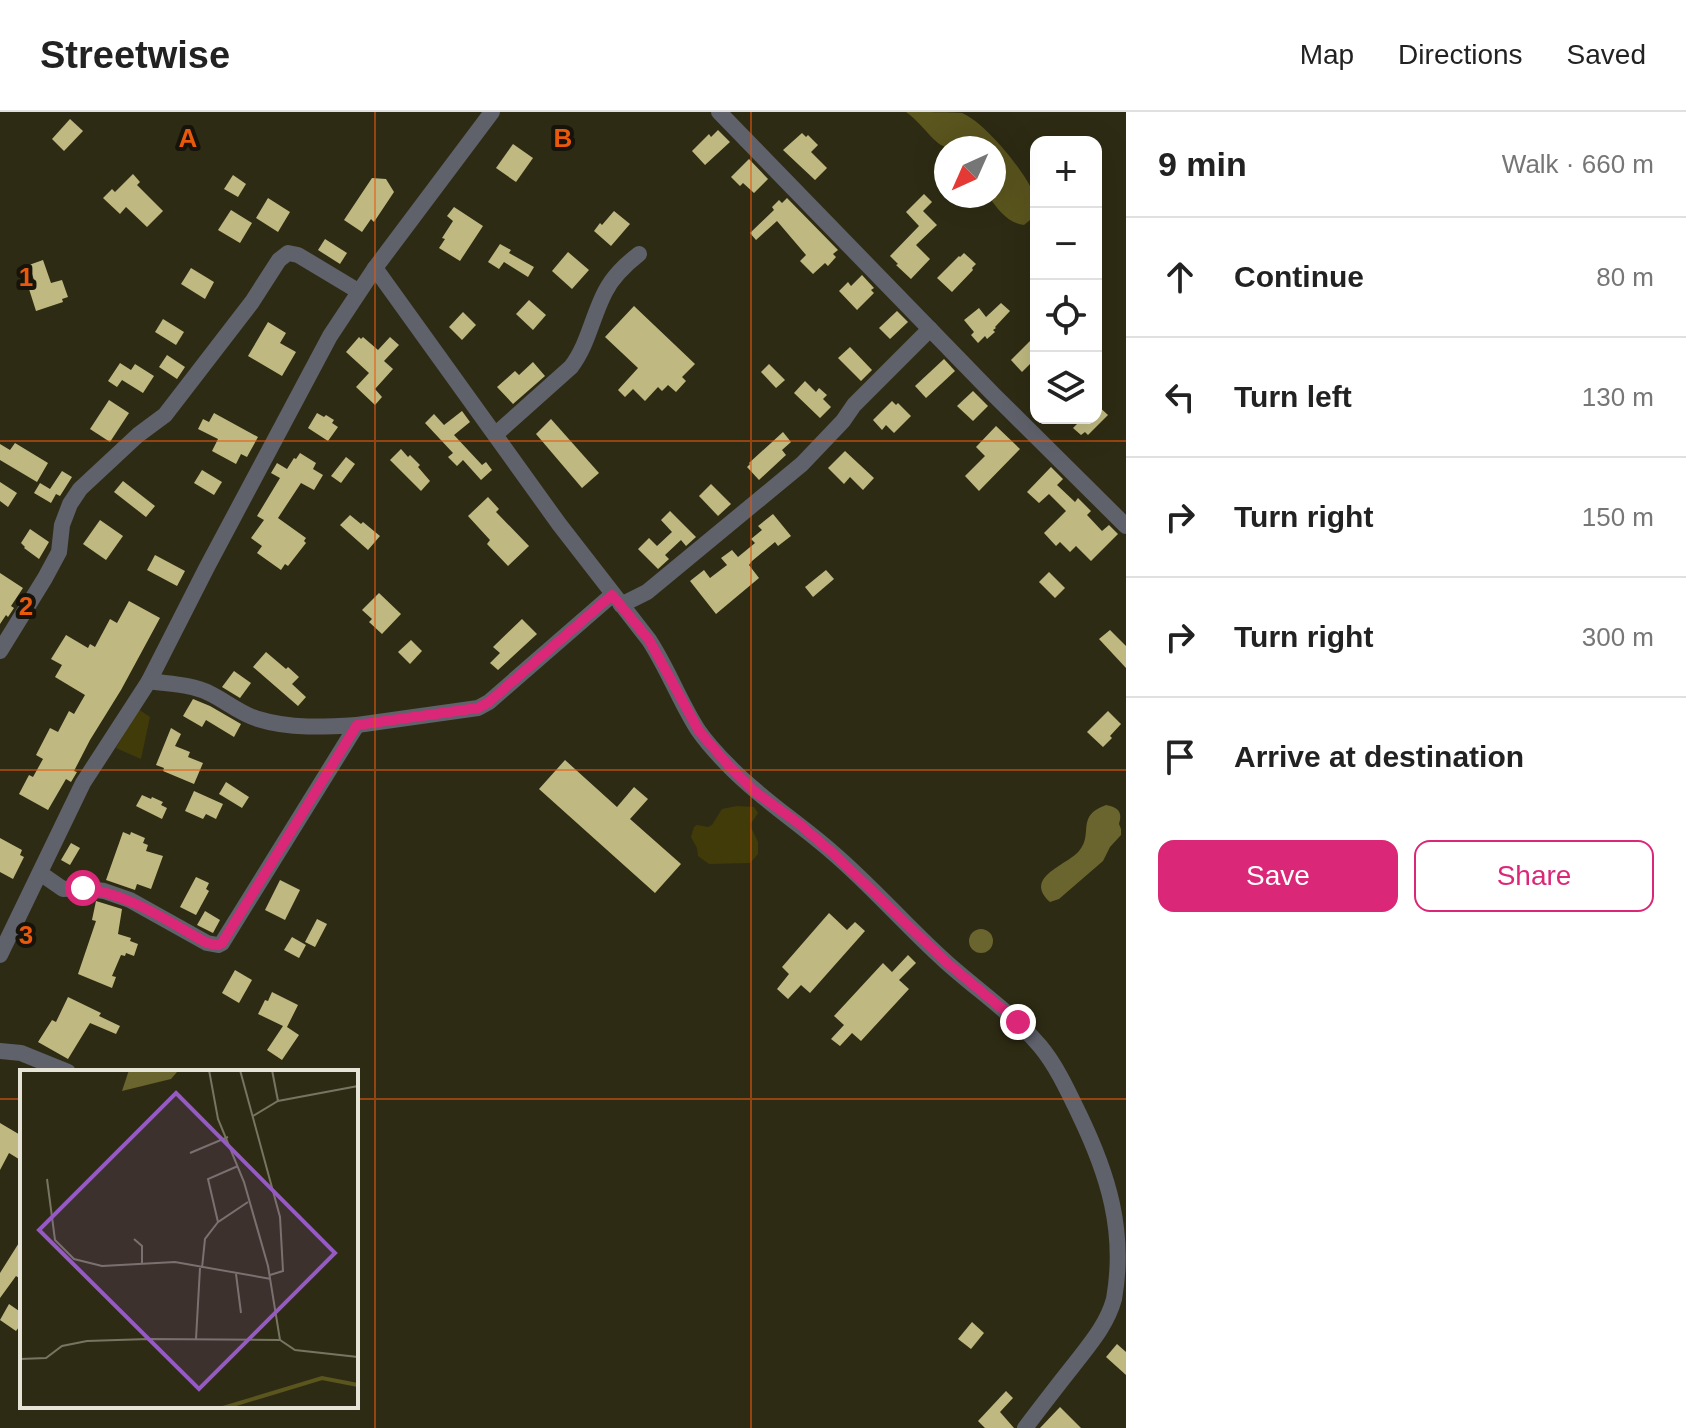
<!DOCTYPE html>
<meta charset="utf-8">
<style>
body{margin:0;font-family:Arial,sans-serif;background:#f6f6f6;color:#222}
.controls{position:absolute;right:24px;top:24px;display:grid;overflow:hidden;border-radius:16px;box-shadow:0 8px 32px #0002}
.controls button{width:72px;height:72px;display:grid;place-items:center;padding:0;border:0;border-bottom:2px solid #e0e0e0;background:#fff;color:#222;font:40px sans-serif}
.compass{position:absolute;left:934px;top:24px;width:72px;height:72px;border-radius:50%;background:#fff;box-shadow:0 8px 32px #0002;rotate:225deg}
.stop{position:absolute;width:24px;height:24px;margin:-18px;border:6px solid #db2777;border-radius:50%;background:#fff}
.stop.end{background:#db2777;border-color:#fff;box-shadow:0 2px 8px #0008}
.list{margin:0;padding:0;list-style:none}
h2{display:flex;justify-content:space-between;align-items:center;height:104px;margin:0;padding:0 32px;font-size:34px}
h2 small{font-size:26px;font-weight:400;color:#767676}
.list li{display:grid;grid-template-columns:52px 1fr auto;gap:24px;align-items:center;box-sizing:border-box;height:120px;padding:0 32px;border-top:2px solid #e0e0e0}
.list b{display:block;font-size:30px;white-space:nowrap}
.list em{font-size:26px;font-style:normal;color:#767676}
.actions{display:flex;gap:16px;padding:24px 32px}
.actions a{flex:1;padding:18px 0;border:2px solid #db2777;border-radius:16px;text-align:center;font-size:28px;color:#db2777}
.actions .main{background:#db2777;color:#fff}
.icon{flex:none;width:44px;height:44px;fill:none;stroke:currentColor;stroke-width:2;stroke-linecap:round;stroke-linejoin:round}
.map{position:relative;flex:none;width:1126px;height:1316px;overflow:hidden}
header{display:flex;align-items:center;gap:48px;box-sizing:border-box;height:112px;padding:0 40px;background:#fff;border-bottom:2px solid #e0e0e0}
header strong{font-size:38px}
nav{display:flex;gap:44px;margin-inline-start:auto;font-size:28px}
main{display:flex}
aside{flex:1;background:#fff}
.map>svg:first-child{display:block}
.green{fill:#413b0a}
.forest{fill:#6a642e}
.water{fill:#5b551e}
.building{fill:#bfb981}
.lines{fill:none;stroke-linecap:round;stroke-linejoin:round}
.minor{stroke:#5f616b;stroke-width:16}
.route{stroke:#db2777;stroke-width:10}
.grid{fill:none;stroke:#e8590c;stroke-width:2;stroke-opacity:0.55}
.inset-river{fill:none;stroke:#5b551e;stroke-width:4}
.inset-road{fill:none;stroke:#777562;stroke-width:2}
.view{fill:#965ac5;fill-opacity:0.15;stroke:#965ac5;stroke-width:4}
.inset-edge{fill:none;stroke:#e5e4d6;stroke-width:4}
.grid-label{font-size:26px;text-anchor:middle;font-weight:bold;fill:#e8590c;stroke:#15130a;stroke-width:8;stroke-linejoin:round;paint-order:stroke}
</style>
<header>
<strong>Streetwise</strong>
<nav><a>Map</a><a>Directions</a><a>Saved</a></nav>
</header>
<main>
<div class="map">
<svg width="1126" height="1316" viewBox="0 0 1126 1316">
<rect width="100%" height="100%" fill="#2e2b14"/>
<!-- green -->
<g class="green">
<path d="M 138,597 L 150,605 L 141,647 L 116,636 Z"/>
<path d="M 737,694 L 754,695 L 758,701 L 750,713 L 758,730 L 758,742 L 750,751 L 709,752 L 698,744 L 697,736 L 691,725 L 694,715 L 697,713 L 708,715 L 712,713 L 722,697 Z"/>
</g>
<!-- forest -->
<g class="forest">
<path d="M 1106,693 C 1118,695 1123,700 1119,712 L 1121,717 L 1121,723 L 1110,735 L 1103,749 L 1059,787 L 1050,790 C 1023,765 1066,754 1079,739 C 1094,722 1075,704 1106,693 Z"/>
<circle cx="981" cy="829" r="12"/>
</g>
<!-- water -->
<path class="water" d="M 906,0 C 919,0 951,0 962,1 C 984,10 1019,53 1030,74 C 1035,83 1037,94 1035,104 L 1024,113 C 1007,111 998,97 988,84 L 994,84 L 994,36 C 978,36 950,41 938,31 C 927,22 919,9 906,0 Z"/>
<!-- building -->
<g class="building">
<path d="M 70,7 L 83,19 L 64,39 L 52,27 Z"/>
<path d="M 718,18 L 730,30 L 705,53 L 692,39 L 709,22 L 711,25 Z"/>
<path d="M 802,21 L 806,25 L 808,23 L 818,33 L 811,40 L 827,56 L 815,68 L 783,38 Z"/>
<path d="M 513,32 L 533,46 L 516,70 L 496,56 Z"/>
<path d="M 749,47 L 768,67 L 754,81 L 743,71 L 740,74 L 731,65 Z"/>
<path d="M 133,62 L 140,70 L 137,73 L 163,99 L 147,115 L 126,95 L 120,102 L 103,86 L 112,77 L 115,80 Z"/>
<path d="M 233,63 L 246,72 L 238,85 L 224,77 Z"/>
<path d="M 372,66 L 386,67 L 394,80 L 374,110 L 371,107 L 362,120 L 344,108 Z"/>
<path d="M 924,82 L 932,90 L 923,99 L 937,113 L 916,133 L 930,147 L 911,167 L 896,153 L 898,152 L 890,144 L 919,114 L 906,100 Z"/>
<path d="M 268,86 L 290,100 L 278,120 L 256,106 Z"/>
<path d="M 787,86 L 838,138 L 833,142 L 836,145 L 828,154 L 825,151 L 813,162 L 800,149 L 806,143 L 777,109 L 756,128 L 750,121 L 774,98 L 772,95 L 779,88 L 782,91 Z"/>
<path d="M 454,95 L 483,114 L 460,149 L 439,136 L 445,127 L 442,126 L 453,109 L 447,104 Z"/>
<path d="M 231,98 L 252,111 L 240,131 L 218,118 Z"/>
<path d="M 614,99 L 630,112 L 611,134 L 594,119 L 600,111 L 602,113 Z"/>
<path d="M 325,127 L 347,141 L 340,152 L 318,138 Z"/>
<path d="M 500,132 L 511,138 L 509,141 L 534,155 L 528,165 L 504,150 L 499,157 L 488,150 Z"/>
<path d="M 568,140 L 589,158 L 572,177 L 552,159 Z"/>
<path d="M 964,141 L 976,152 L 972,156 L 973,158 L 952,180 L 937,166 L 959,144 L 960,145 Z"/>
<path d="M 43,148 L 51,171 L 62,168 L 68,185 L 62,187 L 63,190 L 36,199 L 29,177 L 36,174 L 29,153 Z"/>
<path d="M 191,156 L 214,170 L 205,187 L 181,172 Z"/>
<path d="M 862,163 L 874,176 L 871,178 L 874,181 L 857,198 L 839,179 L 848,170 L 851,174 Z"/>
<path d="M 529,188 L 546,203 L 533,218 L 516,202 Z"/>
<path d="M 1001,191 L 1010,199 L 995,215 L 996,216 L 993,218 L 995,220 L 987,227 L 985,224 L 978,231 L 971,223 L 974,220 L 964,208 L 979,196 L 986,205 Z"/>
<path d="M 634,194 L 695,252 L 682,265 L 686,269 L 676,280 L 668,273 L 662,279 L 658,275 L 645,289 L 633,277 L 625,285 L 618,278 L 638,256 L 605,225 Z"/>
<path d="M 897,199 L 908,210 L 890,227 L 879,216 Z"/>
<path d="M 463,200 L 476,213 L 462,228 L 449,215 Z"/>
<path d="M 163,207 L 184,220 L 176,233 L 155,220 Z"/>
<path d="M 268,210 L 286,221 L 280,231 L 296,240 L 282,264 L 248,244 Z"/>
<path d="M 1036,223 L 1036,246 L 1022,260 L 1011,248 Z"/>
<path d="M 359,225 L 361,227 L 363,225 L 378,238 L 390,225 L 399,233 L 384,249 L 393,257 L 375,277 L 382,285 L 375,293 L 356,275 L 369,261 L 346,240 Z"/>
<path d="M 850,235 L 872,258 L 861,269 L 838,246 Z"/>
<path d="M 167,243 L 185,255 L 177,267 L 159,255 Z"/>
<path d="M 944,247 L 955,259 L 926,286 L 915,274 Z"/>
<path d="M 533,250 L 545,264 L 513,292 L 497,275 L 515,259 L 519,263 Z"/>
<path d="M 120,251 L 131,258 L 135,252 L 154,264 L 143,281 L 122,268 L 117,275 L 108,269 Z"/>
<path d="M 769,252 L 785,268 L 776,276 L 761,260 Z"/>
<path d="M 805,269 L 816,280 L 819,276 L 827,283 L 823,287 L 831,295 L 820,306 L 794,281 Z"/>
<path d="M 973,279 L 988,294 L 973,309 L 957,294 Z"/>
<path d="M 109,288 L 129,301 L 110,330 L 90,317 Z"/>
<path d="M 892,289 L 896,293 L 898,291 L 911,304 L 894,321 L 886,313 L 882,318 L 873,308 Z"/>
<path d="M 1096,292 L 1108,303 L 1088,323 L 1085,320 L 1081,323 L 1073,316 L 1077,312 L 1070,306 L 1096,306 Z"/>
<path d="M 462,299 L 470,310 L 454,323 L 482,353 L 486,350 L 492,358 L 481,368 L 463,348 L 457,354 L 448,345 L 453,341 L 425,311 L 434,302 L 444,313 Z"/>
<path d="M 214,301 L 258,325 L 247,345 L 241,342 L 236,352 L 212,339 L 218,327 L 198,317 L 203,307 L 209,310 Z"/>
<path d="M 317,301 L 324,305 L 326,303 L 334,308 L 332,311 L 338,315 L 328,329 L 308,316 Z"/>
<path d="M 551,307 L 599,361 L 582,376 L 536,322 Z"/>
<path d="M 996,314 L 1020,337 L 979,379 L 965,364 L 985,344 L 976,335 Z"/>
<path d="M 783,320 L 791,330 L 782,338 L 786,343 L 759,368 L 747,355 L 750,352 L 749,351 Z"/>
<path d="M 15,331 L 48,351 L 37,370 L 0,348 L 0,332 L 10,338 Z"/>
<path d="M 401,337 L 408,345 L 410,343 L 420,353 L 418,355 L 430,369 L 421,379 L 390,348 Z"/>
<path d="M 845,339 L 874,366 L 863,378 L 850,365 L 844,372 L 828,356 Z"/>
<path d="M 300,341 L 316,351 L 313,357 L 323,363 L 314,378 L 301,371 L 278,406 L 306,426 L 304,429 L 306,431 L 288,454 L 285,452 L 281,458 L 257,441 L 262,434 L 251,426 L 264,408 L 257,404 L 280,366 L 271,361 L 277,351 L 287,357 L 294,346 L 296,347 Z"/>
<path d="M 346,345 L 355,352 L 341,371 L 331,364 Z"/>
<path d="M 1051,355 L 1063,367 L 1057,373 L 1075,390 L 1078,386 L 1091,399 L 1087,403 L 1102,419 L 1109,413 L 1118,422 L 1091,449 L 1076,434 L 1070,440 L 1060,430 L 1056,434 L 1044,421 L 1066,399 L 1049,382 L 1039,391 L 1027,380 Z"/>
<path d="M 202,358 L 222,370 L 214,383 L 194,371 Z"/>
<path d="M 62,359 L 72,365 L 60,384 L 56,382 L 51,391 L 34,381 L 40,371 L 50,377 Z"/>
<path d="M 123,369 L 155,394 L 146,405 L 114,380 Z"/>
<path d="M 0,370 L 17,381 L 8,395 L 0,389 Z"/>
<path d="M 711,372 L 731,392 L 718,404 L 699,384 Z"/>
<path d="M 488,385 L 499,397 L 496,400 L 529,434 L 508,454 L 487,432 L 490,428 L 468,404 Z"/>
<path d="M 670,399 L 696,425 L 686,434 L 681,428 L 665,443 L 669,447 L 658,457 L 638,437 L 649,426 L 657,434 L 672,420 L 661,408 Z"/>
<path d="M 773,402 L 791,424 L 778,434 L 775,430 L 752,449 L 749,453 L 759,466 L 716,502 L 690,469 L 704,458 L 710,466 L 727,453 L 721,446 L 732,438 L 738,445 L 755,431 L 751,427 L 762,418 L 758,414 Z"/>
<path d="M 350,403 L 361,412 L 363,410 L 380,424 L 368,438 L 340,413 Z"/>
<path d="M 100,408 L 123,424 L 106,448 L 83,432 Z"/>
<path d="M 30,417 L 49,430 L 39,447 L 24,436 L 25,435 L 21,431 Z"/>
<path d="M 155,443 L 185,459 L 177,474 L 147,458 Z"/>
<path d="M 826,458 L 834,467 L 813,485 L 805,475 Z"/>
<path d="M 1049,460 L 1065,476 L 1055,486 L 1039,470 Z"/>
<path d="M 0,461 L 23,476 L 11,494 L 14,496 L 8,505 L 6,503 L 0,512 Z"/>
<path d="M 379,481 L 401,502 L 382,522 L 369,510 L 372,507 L 362,498 Z"/>
<path d="M 129,489 L 160,506 L 121,578 L 90,628 L 74,659 L 77,660 L 71,670 L 66,667 L 48,698 L 19,682 L 29,663 L 33,665 L 43,647 L 36,643 L 50,616 L 58,620 L 69,599 L 74,602 L 85,583 L 55,565 L 62,553 L 51,547 L 66,523 L 88,536 L 90,532 L 95,535 L 110,507 L 117,511 Z"/>
<path d="M 522,507 L 537,522 L 498,558 L 490,551 L 500,541 L 493,535 Z"/>
<path d="M 1110,518 L 1126,534 L 1126,556 L 1099,527 Z"/>
<path d="M 411,528 L 422,539 L 410,552 L 398,540 Z"/>
<path d="M 266,540 L 286,557 L 288,555 L 299,565 L 292,572 L 306,585 L 298,594 L 253,555 Z"/>
<path d="M 234,559 L 251,571 L 240,586 L 222,575 Z"/>
<path d="M 193,587 L 210,594 L 241,612 L 234,625 L 206,608 L 202,615 L 183,604 Z"/>
<path d="M 1108,599 L 1121,612 L 1110,624 L 1112,626 L 1103,635 L 1087,620 Z"/>
<path d="M 171,616 L 181,622 L 175,634 L 190,640 L 188,645 L 203,651 L 194,672 L 163,659 L 164,656 L 156,653 Z"/>
<path d="M 565,648 L 617,695 L 634,675 L 648,687 L 630,707 L 681,752 L 655,781 L 539,677 Z"/>
<path d="M 226,670 L 249,685 L 242,696 L 219,682 Z"/>
<path d="M 194,679 L 223,692 L 216,707 L 206,702 L 203,707 L 185,699 Z"/>
<path d="M 142,683 L 151,687 L 152,685 L 163,690 L 161,693 L 167,696 L 162,707 L 136,694 Z"/>
<path d="M 123,720 L 130,723 L 131,720 L 145,726 L 143,731 L 148,733 L 146,739 L 163,744 L 151,777 L 137,772 L 135,778 L 106,768 Z"/>
<path d="M 0,726 L 22,738 L 20,743 L 24,745 L 13,767 L 0,760 Z"/>
<path d="M 71,731 L 80,736 L 70,753 L 61,748 Z"/>
<path d="M 196,765 L 209,771 L 206,777 L 209,779 L 196,803 L 180,795 Z"/>
<path d="M 280,768 L 300,778 L 285,808 L 265,798 Z"/>
<path d="M 96,789 L 122,797 L 118,822 L 131,826 L 130,829 L 138,832 L 134,844 L 126,841 L 125,844 L 121,843 L 112,864 L 116,865 L 112,876 L 78,862 L 96,809 L 92,808 Z"/>
<path d="M 205,799 L 220,808 L 213,821 L 197,813 Z"/>
<path d="M 829,801 L 847,818 L 855,810 L 865,819 L 810,881 L 801,873 L 788,887 L 777,877 L 789,862 L 782,855 Z"/>
<path d="M 317,807 L 327,812 L 315,835 L 305,830 Z"/>
<path d="M 292,825 L 306,833 L 299,846 L 284,838 Z"/>
<path d="M 908,843 L 916,851 L 899,868 L 909,877 L 861,929 L 852,921 L 840,934 L 831,927 L 844,913 L 834,904 L 883,851 L 892,860 Z"/>
<path d="M 235,858 L 252,868 L 239,891 L 222,881 Z"/>
<path d="M 272,880 L 298,893 L 287,915 L 299,923 L 282,948 L 267,938 L 283,914 L 258,902 L 265,888 L 268,889 Z"/>
<path d="M 68,885 L 101,901 L 99,904 L 120,914 L 116,922 L 90,911 L 68,947 L 38,930 L 52,908 L 56,910 Z"/>
<path d="M 0,1011 L 22,1024 L 22,1049 L 9,1041 L 0,1058 Z"/>
<path d="M 22,1126 L 22,1168 L 16,1164 L 0,1186 L 0,1161 Z"/>
<path d="M 9,1192 L 22,1201 L 22,1211 L 16,1219 L 0,1208 Z"/>
<path d="M 972,1210 L 984,1221 L 971,1237 L 958,1227 Z"/>
<path d="M 1117,1232 L 1126,1240 L 1126,1263 L 1106,1245 Z"/>
<path d="M 1006,1279 L 1013,1286 L 1000,1300 L 1014,1316 L 985,1316 L 978,1309 Z"/>
<path d="M 1060,1295 L 1081,1316 L 1040,1316 Z"/>
</g>
<g class="lines">
<!-- minor -->
<g class="minor">
<path d="M 719,0 L 994,283 L 1126,414"/>
<path d="M 375,156 L 559,412 L 649,528 C 668,557 680,590 698,618 C 707,631 719,644 730,655 C 761,687 799,711 832,740 C 872,774 906,814 945,849 C 977,878 1012,901 1040,934 C 1056,953 1068,979 1079,1002 C 1108,1062 1126,1119 1114,1187 C 1107,1213 1089,1233 1073,1254 C 1057,1274 1041,1295 1025,1316"/>
<path d="M 496,322 L 571,255 C 588,233 592,205 605,180 C 613,164 625,153 639,142"/>
<path d="M 621,493 L 647,480 L 802,352 L 843,309 L 854,293 L 930,217"/>
<path d="M 0,539 L 45,466 L 59,440 L 62,413 L 70,392 L 80,377 L 138,323 L 165,303 L 252,190 L 279,148 L 288,141 L 298,143 L 358,179"/>
<path d="M 357,613 L 478,596 L 489,590 L 612,483"/>
<path d="M 40,761 L 63,777 L 83,776 L 104,779 L 130,788 L 207,831 L 218,833 L 222,831 L 357,613 C 325,615 290,617 258,607 C 240,602 226,589 209,581 C 191,572 168,572 149,569"/>
<path d="M 0,843 L 83,671 L 149,569 L 207,455 L 330,224 L 375,156 L 492,0"/>
<path d="M 0,939 L 21,941 L 68,960"/>
</g>
</g>
<g class="lines">
<!-- route -->
<path class="route" d="M 83,776 C 129,782 167,809 207,831 L 218,833 L 222,831 L 357,613 L 478,596 L 489,590 L 612,483 L 649,528 L 699,619 L 728,653 L 754,679 L 798,711 L 835,743 L 946,850 L 1018,910"/>
</g>
<!-- grid -->
<path class="grid" d="M 375,0 L 375,1316M 751,0 L 751,1316M 0,329 L 1126,329M 0,658 L 1126,658M 0,987 L 22,987M 356,987 L 1126,987"/>
<!-- overview -->
<g transform="translate(20 958)">
<rect width="338" height="338" fill="#2e2b14"/>
<path d="M 109,0 L 156,0 L 157,2 L 151,9 L 102,21 Z" fill="#6a642e"/>
<path class="inset-river" d="M 203,338 L 302,308 L 338,315"/>
<path class="inset-road" d="M 189,0 L 198,49 L 224,112 L 248,196 L 260,270M 220,0 L 260,147 L 263,201 L 250,205M 252,0 L 258,31M 233,46 L 258,31 L 338,16M 170,83 L 208,67M 218,96 L 188,109 L 198,152 L 228,132M 27,109 L 35,170 L 54,189 L 82,196 L 155,192 L 251,209M 114,169 L 122,176 L 122,194M 182,198 L 185,169 L 198,152M 216,204 L 221,243M 176,269 L 180,198M 0,289 L 26,288 L 42,276 L 67,271 L 128,269 L 260,270 L 275,280 L 338,287"/>
<path class="view" d="M 156,23 L 315,183 L 179,319 L 19,160 Z"/>
<rect width="338" height="338" class="inset-edge"/>
</g>
<g class="grid-label">
<text x="188" y="35">A</text>
<text x="563" y="35">B</text>
<text x="26" y="174">1</text>
<text x="26" y="503">2</text>
<text x="26" y="832">3</text>
</g>
</svg>
<div class="controls">
<button>+</button>
<button>−</button>
<button><svg class="icon" aria-label="locate" viewBox="0 0 24 24"><circle cx="12" cy="12" r="6"/><path d="M12 2v4M12 18v4M2 12h4M18 12h4"/></svg></button>
<button><svg class="icon" aria-label="layers" viewBox="0 0 24 24"><path d="M12 4l9 5-9 5-9-5zM3 14l9 5 9-5"/></svg></button>
</div>
<svg class="compass" viewBox="-18 -18 36 36"><path d="M0-13l5 13h-10z" fill="#e53935"/><path d="M0 13l5-13h-10z" fill="#767676"/></svg>
<div class="stop" style="left:83px;top:776px"></div>
<div class="stop end" style="left:1018px;top:910px"></div>
</div>
<aside>
<h2>9 min<small>Walk · 660 m</small></h2>
<ul class="list">
<li><svg class="icon" aria-label="ahead" viewBox="0 0 24 24"><path d="M12 20V5M6 11l6-6 6 6"/></svg><div><b>Continue</b></div><em>80 m</em></li>
<li><svg class="icon" aria-label="left" viewBox="0 0 24 24"><path d="M17 20v-9H6M10 6l-5 5 5 5"/></svg><div><b>Turn left</b></div><em>130 m</em></li>
<li><svg class="icon" aria-label="right" viewBox="0 0 24 24"><path d="M7 20v-9h11M14 6l5 5-5 5"/></svg><div><b>Turn right</b></div><em>150 m</em></li>
<li><svg class="icon" aria-label="right" viewBox="0 0 24 24"><path d="M7 20v-9h11M14 6l5 5-5 5"/></svg><div><b>Turn right</b></div><em>300 m</em></li>
<li><svg class="icon" aria-label="arrive" viewBox="0 0 24 24"><path d="M6 21V4h12l-3 4 3 4H6"/></svg><div><b>Arrive at destination</b></div></li>
</ul>
<div class="actions"><a class="main">Save</a><a>Share</a></div>
</aside>
</main>
